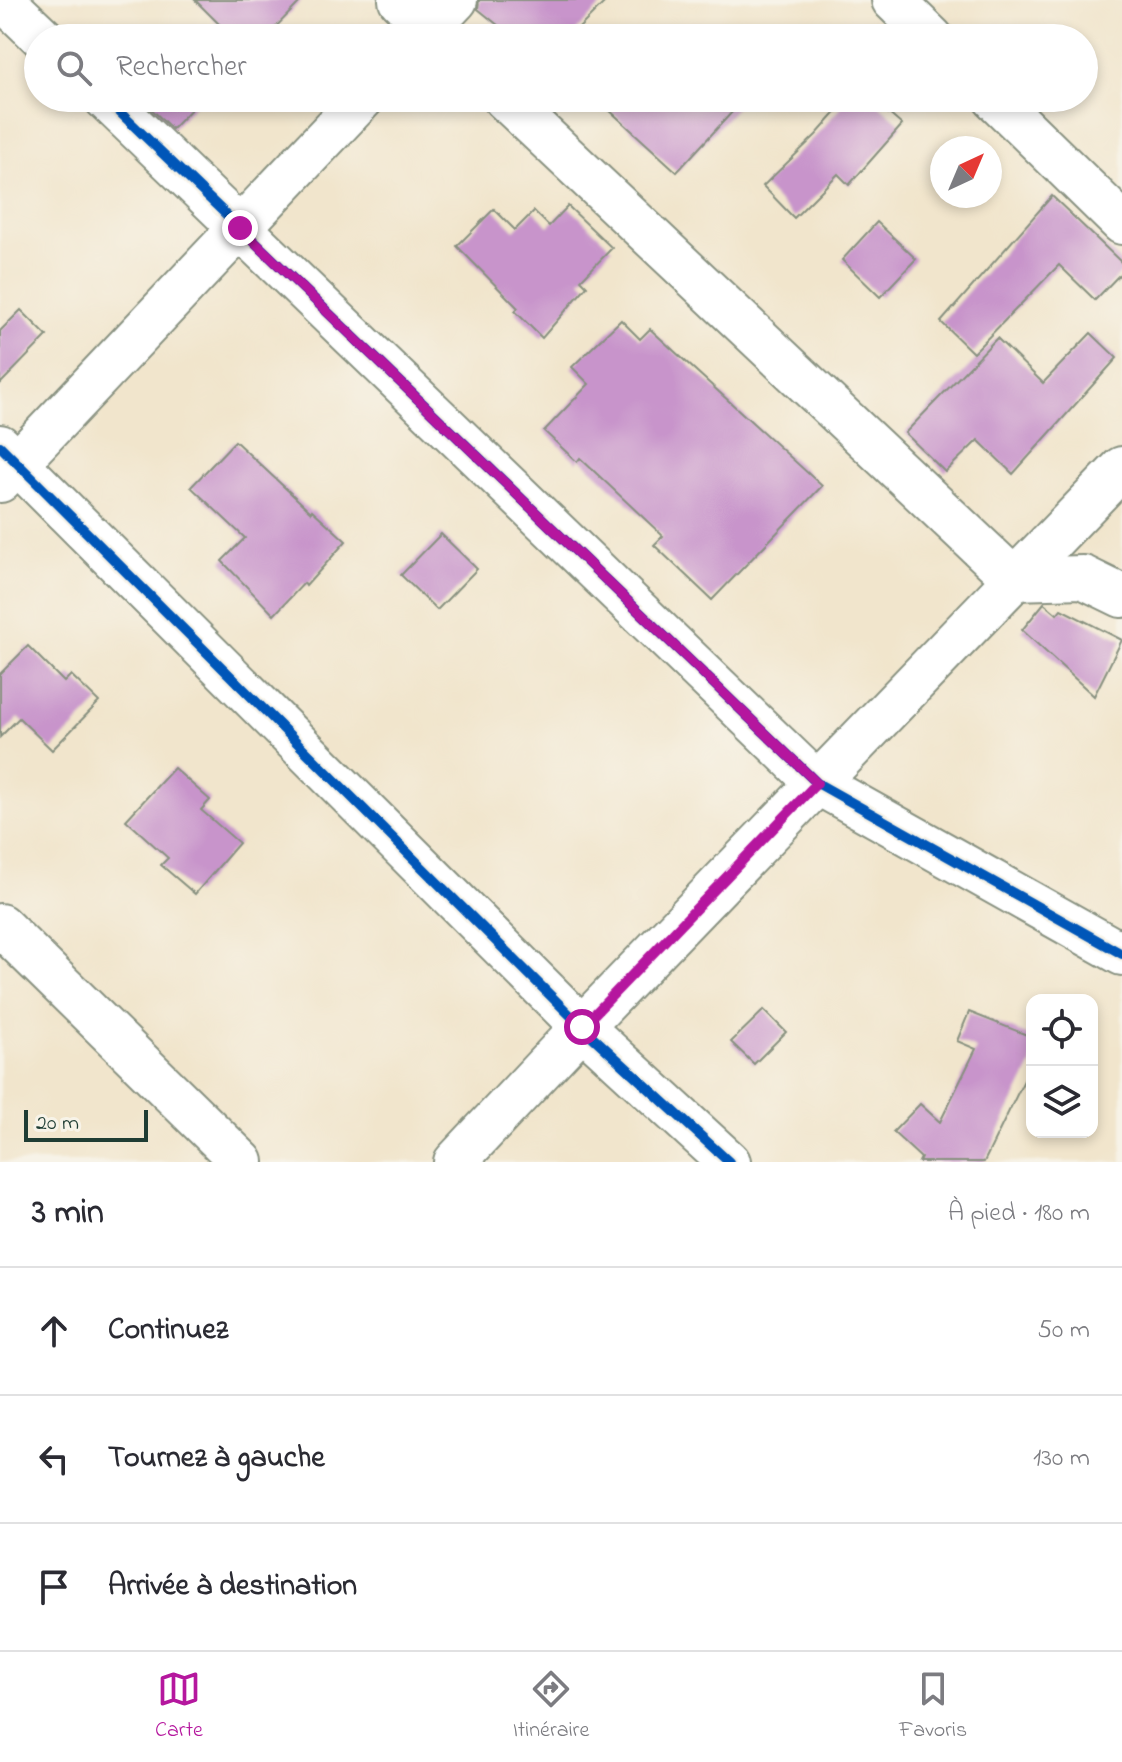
<!DOCTYPE html>
<html lang="fr">
<meta charset="utf-8">
<style>
body{margin:0;font-family:"Indie Flower",sans-serif;background:#f2f2f3;color:#2b2b33}
.controls{position:absolute;right:24px;bottom:24px;display:grid;overflow:hidden;border-radius:16px;box-shadow:0 4px 12px #0003}
.controls button{width:72px;height:72px;display:grid;place-items:center;padding:0;border:0;border-bottom:2px solid #e1e1e2;background:#fff;color:#2b2b33;font:40px sans-serif}
.compass{position:absolute;left:930px;top:136px;width:72px;height:72px;border-radius:50%;background:#fff;box-shadow:0 4px 12px #0003;rotate:44deg}
.scale{position:absolute;left:24px;bottom:20px;width:124px;box-sizing:border-box;padding-left:8px;border:4px solid #1f3d34;border-top:0;font-size:22px;line-height:28px;white-space:nowrap;color:#1f3d34;-webkit-text-stroke:6px #f7f3e8;paint-order:stroke}
.stop{position:absolute;width:24px;height:24px;margin:-18px;border:6px solid #b5179e;border-radius:50%;background:#fff}
.stop.end{background:#b5179e;border-color:#fff;box-shadow:0 2px 8px #0008}
.list{margin:0;padding:0;list-style:none}
h2{display:flex;justify-content:space-between;align-items:center;height:104px;margin:0;padding:0 32px;font-size:34px}
h2 small{font-size:26px;font-weight:400;color:#7c7c81}
.list li{display:grid;grid-template-columns:52px 1fr auto;gap:24px;align-items:center;box-sizing:border-box;height:128px;padding:0 32px;border-top:2px solid #e1e1e2}
.list b{display:block;font-size:30px;white-space:nowrap}
.list em{font-size:26px;font-style:normal;color:#7c7c81}
.icon{flex:none;width:44px;height:44px;fill:none;stroke:currentColor;stroke-width:2;stroke-linecap:round;stroke-linejoin:round}
.map{position:relative;flex:none;width:1122px;height:1162px;overflow:hidden}
.search{position:absolute;background:#fff;box-shadow:0 4px 12px #0003;left:24px;right:24px;top:24px;height:88px;display:flex;align-items:center;gap:20px;box-sizing:border-box;padding:0 28px;border-radius:44px;color:#7c7c81;font-size:30px}
.sheet{height:488px;background:#fff}
nav{display:flex;justify-content:space-around;align-items:center;box-sizing:border-box;height:112px;border-top:2px solid #e1e1e2;background:#fff;font-size:22px;color:#7c7c81}
nav a{display:grid;justify-items:center;gap:4px}
nav .on{color:#b5179e}
.map>svg:first-child{display:block}
.building{fill:#c894cb}
.lines{fill:none;stroke-linecap:round;stroke-linejoin:round}
.street-casing{stroke:#889180;stroke-width:46}
.street{stroke:#fff;stroke-width:42}
.cycleway-casing{stroke:#f7f3e8;stroke-width:15}
.cycleway{stroke:#0057b8;stroke-width:10}
.route{stroke:#b5179e;stroke-width:10}
</style>
<div class="map">
<svg width="1122" height="1162" viewBox="0 0 1122 1162">
<rect width="100%" height="100%" fill="#f7f3e8"/>
<filter id="ink" filterUnits="userSpaceOnUse"><feTurbulence type="fractalNoise" baseFrequency=".0125" numOctaves="2"/><feDisplacementMap in="SourceGraphic" scale="16" xChannelSelector="R" yChannelSelector="G"/><feConvolveMatrix kernelMatrix="1 2 1 2 8 2 1 2 1" color-interpolation-filters="sRGB"/></filter>
<filter id="wash" filterUnits="userSpaceOnUse"><feTurbulence type="fractalNoise" baseFrequency=".006" numOctaves="4" result="noise"/><feDisplacementMap in="SourceGraphic" scale="32" xChannelSelector="R" yChannelSelector="G"/><feGaussianBlur stdDeviation="1.8" result="paint"/><feColorMatrix in="noise" values="0 0 0 0 0 0 0 0 0 0 0 0 0 0 0 0 0 1.4 0 .05"/><feComposite in="paint" operator="in"/></filter>
<g filter="url(#wash)">
<rect width="100%" height="100%" fill="#f1e5cc"/>
<g id="blocks">
<!-- building -->
<g class="building">
<path d="M 195,0 L 302,0 L 265,38 L 233,38 Z"/>
<path d="M 479,0 L 607,0 L 569,38 L 514,38 L 478,9 Z"/>
<path d="M 140,98 L 202,98 L 172,129 Z"/>
<path d="M 596,98 L 745,98 L 677,172 Z"/>
<path d="M 849,98 L 871,98 L 902,125 L 849,185 L 838,174 L 794,218 L 763,186 L 816,135 Z"/>
<path d="M 1052,196 L 1122,263 L 1122,272 L 1095,300 L 1059,265 L 973,353 L 941,322 Z"/>
<path d="M 568,206 L 612,248 L 581,280 L 587,286 L 542,338 L 515,311 L 518,308 L 457,246 L 494,209 L 515,230 L 534,211 L 549,226 Z"/>
<path d="M 877,222 L 916,259 L 880,297 L 842,260 Z"/>
<path d="M 21,310 L 47,336 L 0,384 L 0,331 Z"/>
<path d="M 621,320 L 640,339 L 650,329 L 822,486 L 712,600 L 654,545 L 663,536 L 580,458 L 577,462 L 544,431 L 589,384 L 572,367 Z"/>
<path d="M 1091,333 L 1117,358 L 1013,474 L 978,440 L 945,472 L 905,433 L 997,338 L 1043,383 Z"/>
<path d="M 235,441 L 311,512 L 312,510 L 346,541 L 306,586 L 304,583 L 274,615 L 222,561 L 245,538 L 191,487 Z"/>
<path d="M 441,534 L 477,569 L 437,610 L 401,575 Z"/>
<path d="M 1044,603 L 1057,614 L 1061,609 L 1122,640 L 1094,696 L 1022,630 Z"/>
<path d="M 28,646 L 64,682 L 71,675 L 99,702 L 52,750 L 19,718 L 0,737 L 0,674 Z"/>
<path d="M 174,768 L 210,800 L 201,810 L 239,843 L 195,894 L 161,865 L 168,858 L 126,820 Z"/>
<path d="M 764,1010 L 786,1032 L 754,1064 L 731,1042 Z"/>
<path d="M 969,1012 L 1032,1037 L 1032,1064 L 984,1162 L 919,1162 L 921,1158 L 893,1132 L 920,1104 L 940,1122 L 976,1049 L 957,1041 Z"/>
</g>
</g>
</g>
<g filter="url(#ink)">
<use href="#blocks" fill-opacity="0" stroke="#889180" stroke-width="2"/>
<g class="lines">
<defs>
<g id="street">
<path d="M 3,0 L 43,38"/>
<path d="M 400,0 L 440,38"/>
<path d="M 893,0 L 932,38"/>
<path d="M 420,38 L 456,0"/>
<path d="M 105,98 L 817,783 L 1122,954"/>
<path d="M 504,98 L 1014,579 L 1083,577 L 1122,596"/>
<path d="M 994,98 L 1122,223"/>
<path d="M 0,446 L 582,1027 L 729,1162"/>
<path d="M 0,481 L 363,98"/>
<path d="M 0,925 L 242,1162"/>
<path d="M 455,1162 L 582,1027 L 1122,468"/>
</g>
</defs>
<!-- street casing -->
<use href="#street" class="street-casing"/>
<!-- street -->
<use href="#street" class="street"/>
<defs>
<g id="cycleway">
<path d="M 105,98 L 817,783 L 1122,954"/>
<path d="M 0,446 L 582,1027 L 729,1162"/>
</g>
</defs>
<!-- cycleway casing -->
<use href="#cycleway" class="cycleway-casing"/>
<!-- cycleway -->
<use href="#cycleway" class="cycleway"/>
</g>
</g>
<g class="lines" filter="url(#ink)">
<!-- route -->
<path class="route" d="M 240,228 L 817,783 L 582,1027"/>
</g>
</svg>
<div class="controls">
<button><svg class="icon" aria-label="locate" viewBox="0 0 24 24"><circle cx="12" cy="12" r="6"/><path d="M12 2v4M12 18v4M2 12h4M18 12h4"/></svg></button>
<button><svg class="icon" aria-label="layers" viewBox="0 0 24 24"><path d="M12 4l9 5-9 5-9-5zM3 14l9 5 9-5"/></svg></button>
</div>
<svg class="compass" viewBox="-18 -18 36 36"><path d="M0-13l5 13h-10z" fill="#e53935"/><path d="M0 13l5-13h-10z" fill="#7c7c81"/></svg>
<div class="scale">20 m</div>
<div class="stop" style="left:582px;top:1027px"></div>
<div class="stop end" style="left:240px;top:228px"></div>
<div class="search"><svg class="icon" aria-label="search" viewBox="0 0 24 24"><circle cx="10" cy="10" r="6"/><path d="M15 15l6 6"/></svg>Rechercher</div>
</div>
<section class="sheet">
<h2>3 min<small>À pied · 180 m</small></h2>
<ul class="list">
<li><svg class="icon" aria-label="ahead" viewBox="0 0 24 24"><path d="M12 20V5M6 11l6-6 6 6"/></svg><div><b>Continuez</b></div><em>50 m</em></li>
<li><svg class="icon" aria-label="left" viewBox="0 0 24 24"><path d="M17 20v-9H6M10 6l-5 5 5 5"/></svg><div><b>Tournez à gauche</b></div><em>130 m</em></li>
<li><svg class="icon" aria-label="arrive" viewBox="0 0 24 24"><path d="M6 21V4h12l-3 4 3 4H6"/></svg><div><b>Arrivée à destination</b></div></li>
</ul>
</section>
<nav>
<a class="on"><svg class="icon" aria-label="map" viewBox="0 0 24 24"><path d="M3 6l6-2 6 2 6-2v14l-6 2-6-2-6 2zM9 4v14M15 6v14"/></svg>Carte</a>
<a><svg class="icon" aria-label="directions" viewBox="0 0 24 24"><path d="M12 3l9 9-9 9-9-9zM9 14v-3h6M13 9l2 2-2 2"/></svg>Itinéraire</a>
<a><svg class="icon" aria-label="saved" viewBox="0 0 24 24"><path d="M7 4h10v16l-5-4-5 4z"/></svg>Favoris</a>
</nav>
